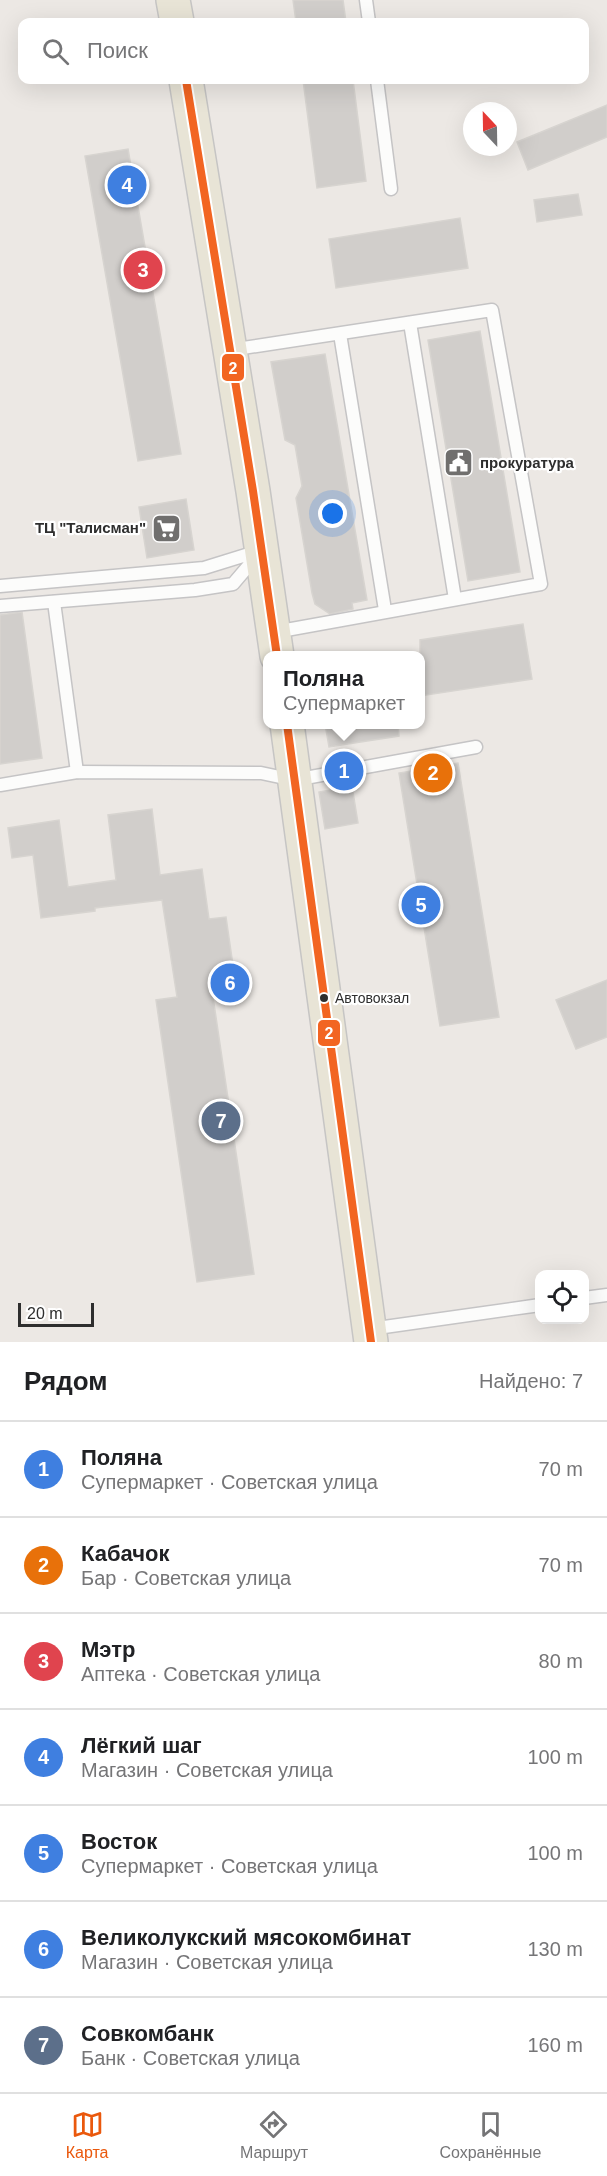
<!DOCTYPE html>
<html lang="ru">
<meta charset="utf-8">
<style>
body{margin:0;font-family:Arial,sans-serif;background:#f6f6f6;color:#202124}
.controls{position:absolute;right:18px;bottom:18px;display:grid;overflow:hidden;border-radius:12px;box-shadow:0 6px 24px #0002}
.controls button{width:54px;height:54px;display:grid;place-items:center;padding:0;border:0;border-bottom:2px solid #e0e0e0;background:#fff;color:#202124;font:30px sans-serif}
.compass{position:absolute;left:463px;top:102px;width:54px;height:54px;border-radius:50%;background:#fff;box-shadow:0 6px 24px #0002;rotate:338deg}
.scale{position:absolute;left:18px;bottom:15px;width:76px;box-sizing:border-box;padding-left:6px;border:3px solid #2e2e2e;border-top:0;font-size:16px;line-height:21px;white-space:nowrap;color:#2e2e2e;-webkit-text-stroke:4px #fff;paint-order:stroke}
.you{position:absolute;left:333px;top:514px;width:21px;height:21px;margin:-15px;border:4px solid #fff;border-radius:50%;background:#1a73e8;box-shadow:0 0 0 9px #1a73e833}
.badge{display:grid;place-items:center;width:39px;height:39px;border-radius:50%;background:#ea580c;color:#fff;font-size:20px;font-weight:700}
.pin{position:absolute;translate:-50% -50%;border:3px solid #fff;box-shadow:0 2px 6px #0006}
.popup{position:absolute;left:263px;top:651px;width:162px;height:78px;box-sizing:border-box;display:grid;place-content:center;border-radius:12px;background:#fff;filter:drop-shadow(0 2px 4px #0005);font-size:20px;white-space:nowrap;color:#757577}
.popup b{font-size:22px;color:#202124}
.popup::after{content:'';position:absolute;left:50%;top:100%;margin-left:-12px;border:12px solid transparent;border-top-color:#fff}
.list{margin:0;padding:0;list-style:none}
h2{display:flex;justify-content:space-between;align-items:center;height:78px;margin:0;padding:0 24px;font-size:26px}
h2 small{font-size:20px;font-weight:400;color:#757577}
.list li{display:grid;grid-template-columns:39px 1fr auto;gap:18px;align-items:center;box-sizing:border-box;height:96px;padding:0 24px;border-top:2px solid #e0e0e0}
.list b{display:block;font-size:22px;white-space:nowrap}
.list p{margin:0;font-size:20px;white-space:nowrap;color:#757577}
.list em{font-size:20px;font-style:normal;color:#757577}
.icon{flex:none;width:33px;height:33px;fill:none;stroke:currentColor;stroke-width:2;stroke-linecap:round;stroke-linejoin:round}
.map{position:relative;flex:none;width:607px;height:1342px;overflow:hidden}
.search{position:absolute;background:#fff;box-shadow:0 6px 24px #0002;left:18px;right:18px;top:18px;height:66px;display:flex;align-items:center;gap:15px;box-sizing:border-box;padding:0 21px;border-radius:12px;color:#757577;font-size:22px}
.sheet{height:750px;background:#fff}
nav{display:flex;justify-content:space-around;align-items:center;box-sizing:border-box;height:84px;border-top:2px solid #e0e0e0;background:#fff;font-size:16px;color:#757577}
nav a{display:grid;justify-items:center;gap:3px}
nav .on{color:#ea580c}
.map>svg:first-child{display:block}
.building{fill:#d1cecb;stroke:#d7d4d0;stroke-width:1.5}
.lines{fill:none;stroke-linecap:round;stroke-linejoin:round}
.service-casing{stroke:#c5c4c5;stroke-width:15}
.primary-casing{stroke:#c6c5c4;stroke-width:36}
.service{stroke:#fcfcfb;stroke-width:12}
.primary{stroke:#e8e4d6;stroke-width:33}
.bus-1-casing{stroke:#fff;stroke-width:12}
.bus-1{stroke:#f26522;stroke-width:8}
.bus-dot{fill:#2e2e2e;stroke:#fff;stroke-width:2}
.labels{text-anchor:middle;stroke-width:4.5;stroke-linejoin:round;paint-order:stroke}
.bus-label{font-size:14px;fill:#2e2e2e;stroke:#fff;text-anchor:start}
.poi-label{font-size:15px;font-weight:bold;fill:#2e2e2e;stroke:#fff;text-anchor:start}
.line-badge{stroke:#fff;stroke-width:2}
.badge-label{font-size:16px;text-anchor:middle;font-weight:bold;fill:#fff}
</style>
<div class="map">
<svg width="607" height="1342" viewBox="0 0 607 1342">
<rect width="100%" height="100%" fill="#ece8e4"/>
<!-- building -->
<g class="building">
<path d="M 293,0 L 343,0 L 346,22 L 296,22 Z"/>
<path d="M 303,80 L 353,80 L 366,181 L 317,188 Z"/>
<path d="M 607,105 L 607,137 L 528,170 L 517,142 Z"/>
<path d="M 128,149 L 181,454 L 138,461 L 85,156 Z"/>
<path d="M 578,194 L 582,215 L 537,222 L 534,200 Z"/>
<path d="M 460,218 L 468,268 L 336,288 L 329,239 Z"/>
<path d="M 480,331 L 520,572 L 468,581 L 428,340 Z"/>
<path d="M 325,354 L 367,600 L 352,603 L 353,609 L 330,614 L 315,604 L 312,593 L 296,498 L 302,486 L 295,445 L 285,440 L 271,362 Z"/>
<path d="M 186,499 L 194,550 L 147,558 L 139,507 Z"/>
<path d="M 22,612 L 42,758 L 0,764 L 0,615 Z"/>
<path d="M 523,624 L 532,679 L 420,696 L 420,640 Z"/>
<path d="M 325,724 L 398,724 L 399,736 L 329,747 Z"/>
<path d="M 458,763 L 499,1017 L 440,1026 L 399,773 Z"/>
<path d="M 352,786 L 358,823 L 325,829 L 319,792 Z"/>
<path d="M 152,809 L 160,875 L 202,869 L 209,919 L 226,917 L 237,993 L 213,997 L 254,1274 L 197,1282 L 156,1000 L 177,997 L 162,900 L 95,908 L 95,911 L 41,918 L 33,855 L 12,858 L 8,828 L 59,820 L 68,887 L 116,880 L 108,815 Z"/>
<path d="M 607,980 L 607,1037 L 576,1049 L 556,1000 Z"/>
</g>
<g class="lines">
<defs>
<g id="service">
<path d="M 366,0 L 369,22"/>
<path d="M 377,80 L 391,189"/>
<path d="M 410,323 L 455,599"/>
<path d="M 340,334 L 385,610"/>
<path d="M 230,350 L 492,310 L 541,584 L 275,632"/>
<path d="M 0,586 L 204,568 L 262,550 L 233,584 L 195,590 L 0,606"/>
<path d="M 54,602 L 77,772"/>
<path d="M 0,785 L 77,772 L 261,773 L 294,780 L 476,747"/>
<path d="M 584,1298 L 607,1295"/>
<path d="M 370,1329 L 540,1305"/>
</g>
<g id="primary">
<path d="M 173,0 L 177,22"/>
<path d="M 186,80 L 253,491 L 277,656"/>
<path d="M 287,724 L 371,1342"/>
</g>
</defs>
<!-- service casing -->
<use href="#service" class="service-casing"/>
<!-- primary casing -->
<use href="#primary" class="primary-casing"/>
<!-- service -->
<use href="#service" class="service"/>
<!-- primary -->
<use href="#primary" class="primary"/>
<defs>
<g id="bus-1">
<path d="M 186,80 L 253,491 L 277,656"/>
<path d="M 287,724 L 371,1342"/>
</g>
</defs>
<!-- bus-1 casing -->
<use href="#bus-1" class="bus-1-casing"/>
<!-- bus-1 -->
<use href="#bus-1" class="bus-1"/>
</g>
<!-- icons -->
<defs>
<symbol id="civic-square" viewBox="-11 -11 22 22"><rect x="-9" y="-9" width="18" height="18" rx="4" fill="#706f6e" stroke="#fff"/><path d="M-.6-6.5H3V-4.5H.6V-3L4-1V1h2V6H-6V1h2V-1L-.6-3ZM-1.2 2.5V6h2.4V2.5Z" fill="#fff"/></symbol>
<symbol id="supermarket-square" viewBox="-11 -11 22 22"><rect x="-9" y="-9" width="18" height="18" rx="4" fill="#706f6e" stroke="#fff"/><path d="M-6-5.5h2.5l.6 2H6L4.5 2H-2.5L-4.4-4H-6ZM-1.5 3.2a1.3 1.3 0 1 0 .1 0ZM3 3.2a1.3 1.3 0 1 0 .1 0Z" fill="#fff"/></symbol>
</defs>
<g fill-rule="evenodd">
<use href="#civic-square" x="442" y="446" width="33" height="33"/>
<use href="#supermarket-square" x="150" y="512" width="33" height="33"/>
</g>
<!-- markers -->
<circle class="bus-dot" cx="324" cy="998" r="5"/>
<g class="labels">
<!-- bus labels -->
<g class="bus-label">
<text x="335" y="1003">Автовокзал</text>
</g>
<!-- poi labels -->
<g class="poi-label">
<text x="480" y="468">прокуратура</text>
<text x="146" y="533" text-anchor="end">ТЦ "Талисман"</text>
</g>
</g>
<g class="line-badge">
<rect x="221" y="353" width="24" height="29" rx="6" fill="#f26522"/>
<rect x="317" y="1019" width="24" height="28" rx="6" fill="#f26522"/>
</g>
<g class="badge-label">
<text x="233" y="374">2</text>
<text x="329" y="1039">2</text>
</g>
</svg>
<div class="controls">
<button><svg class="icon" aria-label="locate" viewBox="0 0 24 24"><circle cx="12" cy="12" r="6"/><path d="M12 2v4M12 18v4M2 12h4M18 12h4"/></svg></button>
</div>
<svg class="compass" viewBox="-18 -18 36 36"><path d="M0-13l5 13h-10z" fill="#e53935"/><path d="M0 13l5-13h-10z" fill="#757577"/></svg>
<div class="scale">20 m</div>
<div class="you"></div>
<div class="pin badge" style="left:344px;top:771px;background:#3f7fe0">1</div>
<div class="popup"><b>Поляна</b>Супермаркет</div>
<div class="pin badge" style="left:433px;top:773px;background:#e8710a">2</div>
<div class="pin badge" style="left:143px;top:270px;background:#e0444e">3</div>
<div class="pin badge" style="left:127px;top:185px;background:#3f7fe0">4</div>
<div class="pin badge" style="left:421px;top:905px;background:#3f7fe0">5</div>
<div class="pin badge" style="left:230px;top:983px;background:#3f7fe0">6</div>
<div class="pin badge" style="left:221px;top:1121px;background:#5c6f8a">7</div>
<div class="search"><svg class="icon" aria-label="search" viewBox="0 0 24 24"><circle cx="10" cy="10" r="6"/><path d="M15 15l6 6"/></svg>Поиск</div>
</div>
<section class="sheet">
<h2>Рядом<small>Найдено: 7</small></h2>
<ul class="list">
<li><span class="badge" style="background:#3f7fe0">1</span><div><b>Поляна</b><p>Супермаркет · Советская улица</p></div><em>70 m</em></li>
<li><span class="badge" style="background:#e8710a">2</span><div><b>Кабачок</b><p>Бар · Советская улица</p></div><em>70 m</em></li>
<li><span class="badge" style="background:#e0444e">3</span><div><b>Мэтр</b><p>Аптека · Советская улица</p></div><em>80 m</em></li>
<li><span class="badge" style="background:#3f7fe0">4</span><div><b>Лёгкий шаг</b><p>Магазин · Советская улица</p></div><em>100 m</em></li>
<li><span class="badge" style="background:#3f7fe0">5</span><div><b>Восток</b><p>Супермаркет · Советская улица</p></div><em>100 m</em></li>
<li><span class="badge" style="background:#3f7fe0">6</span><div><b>Великолукский мясокомбинат</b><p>Магазин · Советская улица</p></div><em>130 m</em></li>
<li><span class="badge" style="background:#5c6f8a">7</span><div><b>Совкомбанк</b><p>Банк · Советская улица</p></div><em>160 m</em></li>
</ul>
</section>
<nav>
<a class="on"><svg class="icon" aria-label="map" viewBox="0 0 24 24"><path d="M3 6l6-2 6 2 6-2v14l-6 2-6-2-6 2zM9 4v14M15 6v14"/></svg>Карта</a>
<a><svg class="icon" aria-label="directions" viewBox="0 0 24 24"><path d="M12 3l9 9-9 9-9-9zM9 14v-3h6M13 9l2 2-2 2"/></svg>Маршрут</a>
<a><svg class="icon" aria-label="saved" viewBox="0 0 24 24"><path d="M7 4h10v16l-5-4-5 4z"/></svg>Сохранённые</a>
</nav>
